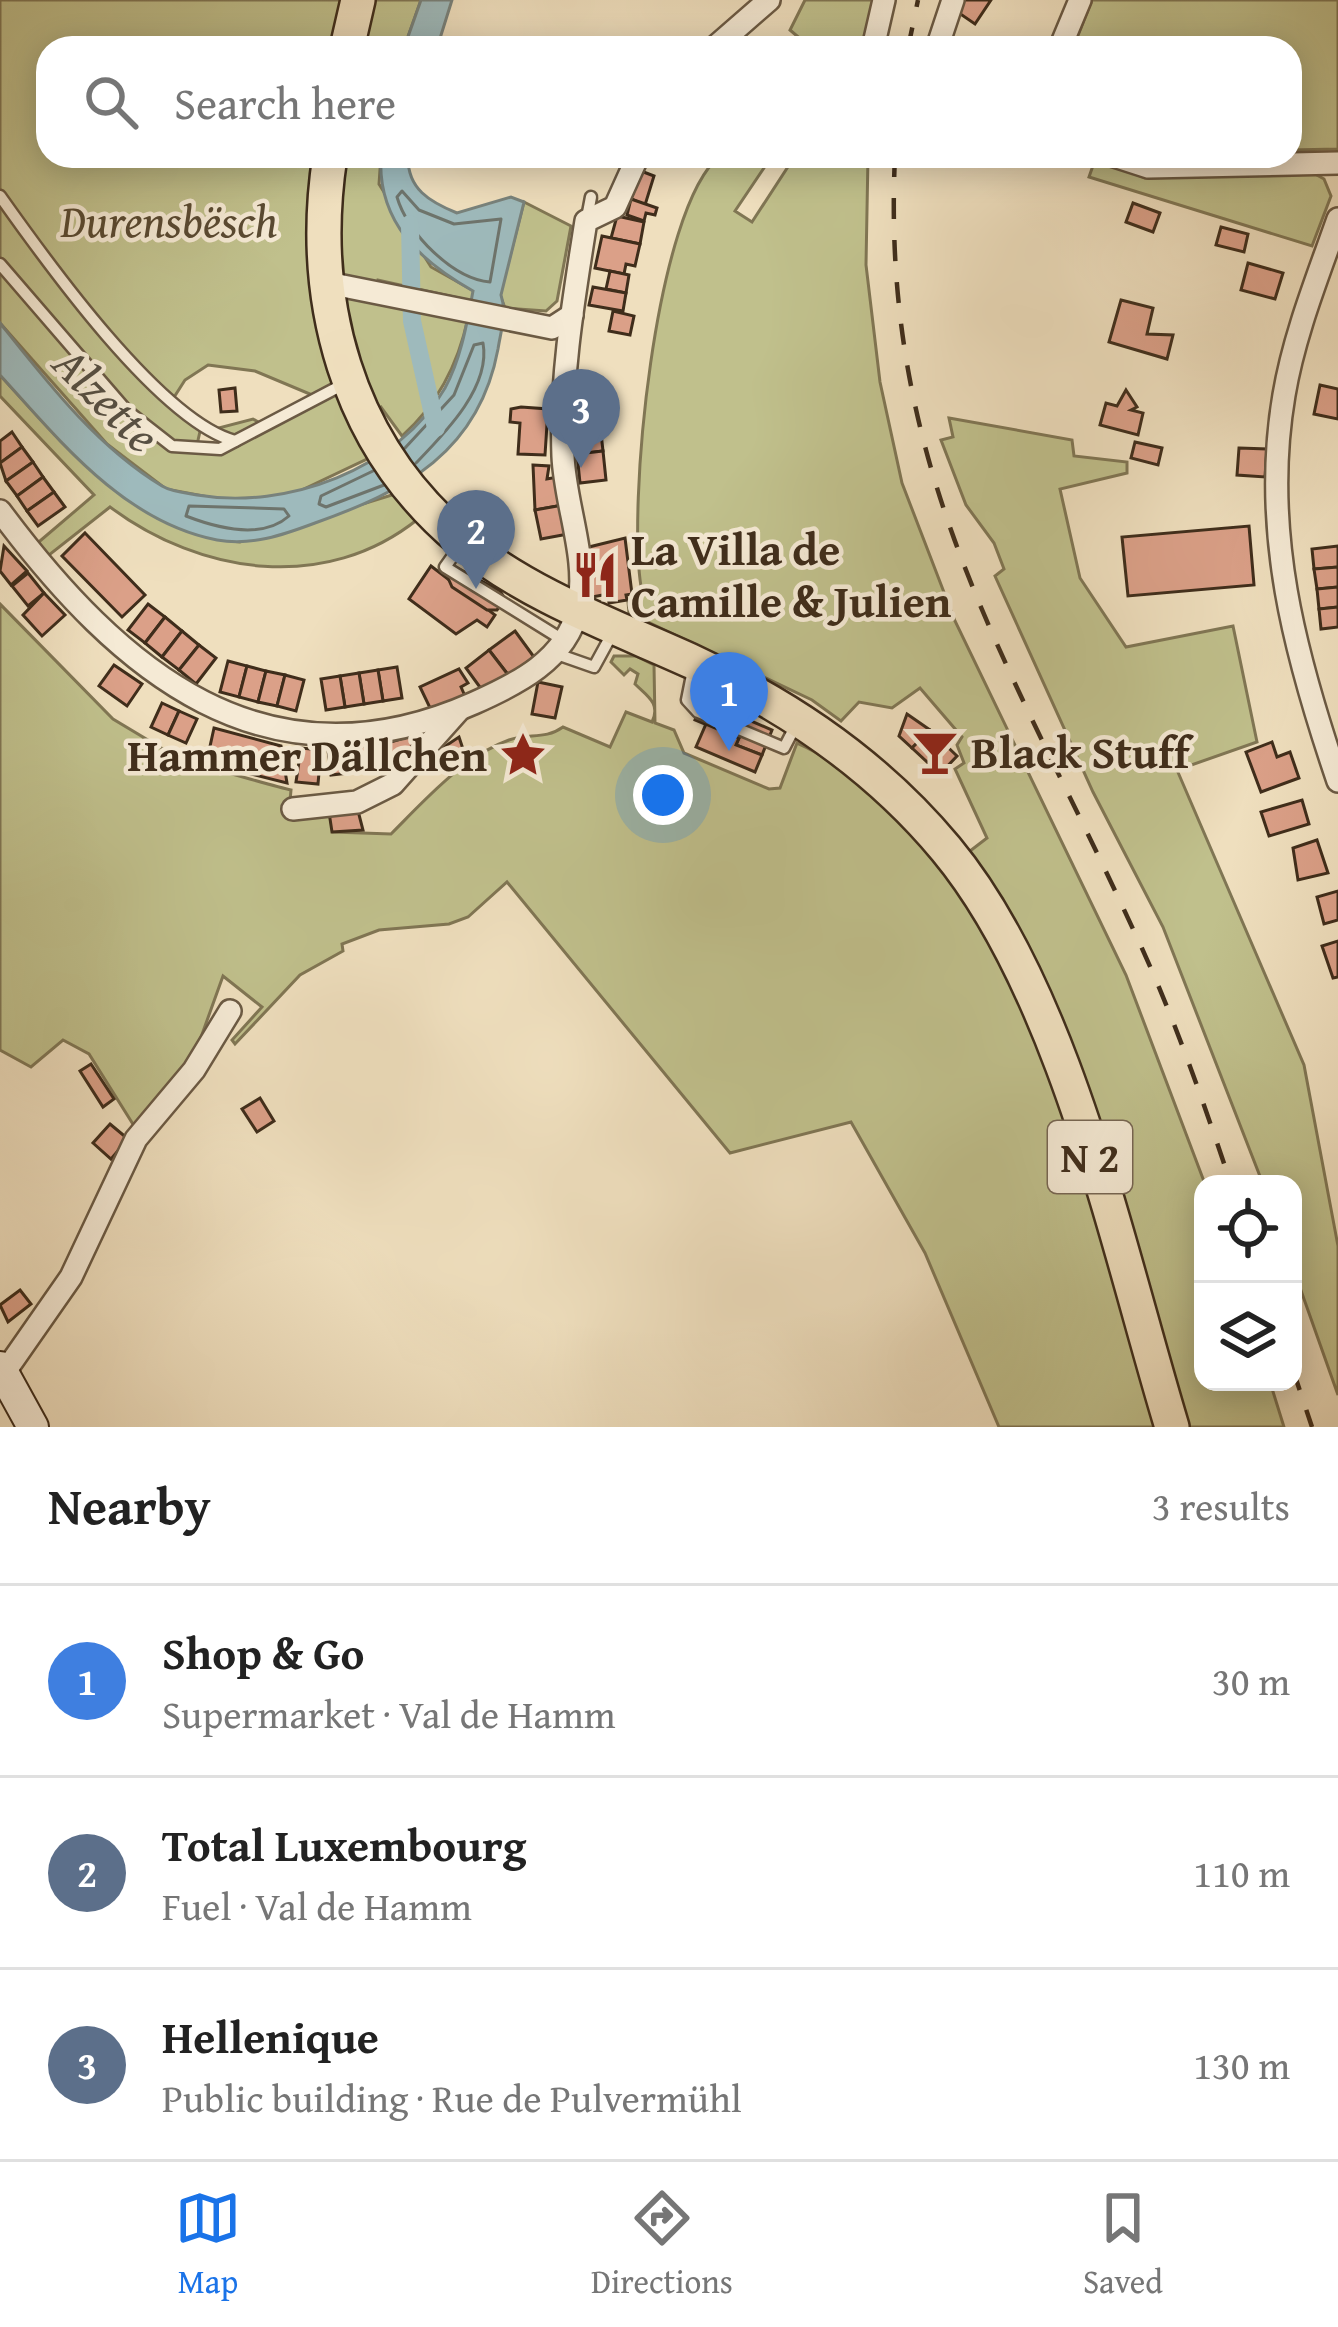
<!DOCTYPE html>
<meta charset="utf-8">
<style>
body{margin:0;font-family:"Gentium Book Plus",serif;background:#f2f2f2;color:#222}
.controls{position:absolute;right:36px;bottom:36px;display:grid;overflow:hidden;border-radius:24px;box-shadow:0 6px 30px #0003}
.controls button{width:108px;height:108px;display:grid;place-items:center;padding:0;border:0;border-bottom:3px solid #e0e0e0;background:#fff;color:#222;font:60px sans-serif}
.you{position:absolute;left:663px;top:795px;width:42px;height:42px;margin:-30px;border:9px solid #fff;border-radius:50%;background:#1a73e8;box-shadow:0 0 0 18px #1a73e833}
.badge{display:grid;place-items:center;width:78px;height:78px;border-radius:50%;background:#1a73e8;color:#fff;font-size:39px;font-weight:700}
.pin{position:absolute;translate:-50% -99px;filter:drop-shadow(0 3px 6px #0008)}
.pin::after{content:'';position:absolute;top:63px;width:42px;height:36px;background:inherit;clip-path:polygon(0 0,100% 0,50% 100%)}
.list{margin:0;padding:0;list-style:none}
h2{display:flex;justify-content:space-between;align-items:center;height:156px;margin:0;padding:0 48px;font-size:51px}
h2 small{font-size:39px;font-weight:400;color:#767676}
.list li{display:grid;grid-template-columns:78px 1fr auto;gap:36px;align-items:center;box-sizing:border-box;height:192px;padding:0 48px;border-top:3px solid #e0e0e0}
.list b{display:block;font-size:45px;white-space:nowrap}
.list p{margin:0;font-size:39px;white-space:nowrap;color:#767676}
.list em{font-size:39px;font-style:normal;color:#767676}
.icon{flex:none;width:66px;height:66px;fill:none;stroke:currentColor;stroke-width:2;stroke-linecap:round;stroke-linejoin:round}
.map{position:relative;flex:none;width:1338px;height:1427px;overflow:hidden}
.search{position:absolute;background:#fff;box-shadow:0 6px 30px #0003;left:36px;right:36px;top:36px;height:132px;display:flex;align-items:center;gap:30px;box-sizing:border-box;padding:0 42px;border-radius:36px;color:#767676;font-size:45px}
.sheet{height:732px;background:#fff}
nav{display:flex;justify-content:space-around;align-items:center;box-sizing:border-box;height:168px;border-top:3px solid #e0e0e0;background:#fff;font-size:33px;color:#767676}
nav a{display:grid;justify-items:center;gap:6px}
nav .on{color:#1a73e8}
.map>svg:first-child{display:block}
.green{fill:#c0c08c;stroke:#807654;stroke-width:3;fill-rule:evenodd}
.water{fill:#9ebabc;stroke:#78827c;stroke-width:3}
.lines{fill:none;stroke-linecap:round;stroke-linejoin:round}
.shore{stroke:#6e746c;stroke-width:3}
.canal{stroke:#9ebabc;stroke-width:18}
.building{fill:#dba088;stroke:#3f2d1b;stroke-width:3}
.lane-casing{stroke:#6b5a44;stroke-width:15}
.street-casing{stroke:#6b5a44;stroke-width:26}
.secondary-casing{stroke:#3f2d1b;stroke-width:34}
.primary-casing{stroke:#3f2d1b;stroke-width:38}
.lane{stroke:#f5ead5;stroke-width:10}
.street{stroke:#f5ead5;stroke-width:21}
.secondary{stroke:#f5ead5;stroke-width:30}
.primary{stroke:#efdfbe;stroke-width:33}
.rail{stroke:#3f2d1b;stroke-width:4.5;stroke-dasharray:21 21;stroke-linecap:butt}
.labels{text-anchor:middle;stroke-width:9;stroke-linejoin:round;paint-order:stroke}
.shield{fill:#f5ead5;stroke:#766653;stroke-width:3}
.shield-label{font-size:42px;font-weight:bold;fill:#3f2d1b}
.park-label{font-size:45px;font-style:italic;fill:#594a32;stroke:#f5ead5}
.poi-label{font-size:45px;font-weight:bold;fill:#3f2d1b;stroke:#f5ead5;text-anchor:start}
.water-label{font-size:48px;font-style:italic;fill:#575043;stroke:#f5ead5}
</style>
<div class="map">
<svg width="1338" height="1427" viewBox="0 0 1338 1427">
<rect width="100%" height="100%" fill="#efdfbe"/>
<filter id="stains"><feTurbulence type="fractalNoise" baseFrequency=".00167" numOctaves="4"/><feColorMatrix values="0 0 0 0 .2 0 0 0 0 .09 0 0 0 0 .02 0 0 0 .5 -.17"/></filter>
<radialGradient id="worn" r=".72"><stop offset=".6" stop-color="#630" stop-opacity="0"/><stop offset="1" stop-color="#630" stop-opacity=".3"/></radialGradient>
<!-- green -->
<g class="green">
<path d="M 0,0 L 421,0 L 404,48 L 48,48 L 48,156 L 381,156 L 379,184 L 431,267 L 474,291 L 472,301 L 378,280 L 375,299 L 468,318 C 458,365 438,404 402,436 L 381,407 L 365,419 L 369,458 L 287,497 L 219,499 L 166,489 L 107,444 L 0,323 ZM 208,365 L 255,371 L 317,397 L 265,426 L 253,419 L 207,431 L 234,442 L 196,449 L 201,427 L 171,402 L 185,380 Z"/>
<path d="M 805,0 L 892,0 L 885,48 L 811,48 L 790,30 Z"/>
<path d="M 1092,0 L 1338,0 L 1338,149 L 1290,150 L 1290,48 L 1073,48 Z"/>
<path d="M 720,156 L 772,156 L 735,211 L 752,222 L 795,156 L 868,156 L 866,265 L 880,382 L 902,483 L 955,621 L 1126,975 L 1205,1184 L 1203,1382 L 1270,1382 L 1284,1427 L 999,1427 L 925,1253 L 851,1122 L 730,1153 L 507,882 L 468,917 L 449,924 L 379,930 L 342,944 L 343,951 L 300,975 L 235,1044 L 232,1040 L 262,1007 L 223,976 L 191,1065 L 136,1129 L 89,1054 L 63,1040 L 31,1067 L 0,1050 L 0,604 L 113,719 L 188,764 C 199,763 271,786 291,790 L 289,812 L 329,812 L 333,832 L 391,834 C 424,801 464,756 509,740 C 529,733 545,740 563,727 L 610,747 L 626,712 L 652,722 C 661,703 647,696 635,684 L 638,674 L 630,669 L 624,675 L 611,662 L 614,656 L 636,656 L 654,665 L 655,723 L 674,730 L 684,753 L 769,789 L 780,788 L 797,743 C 855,768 902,825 944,871 L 987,838 L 955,769 L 964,763 L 957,745 L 962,737 L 920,688 L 892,708 L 859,702 L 841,721 L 812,700 L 629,613 L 628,602 L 642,592 C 626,512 655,207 720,156 Z"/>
<path d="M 1096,157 L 1145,178 L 1315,174 L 1324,179 L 1331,196 L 1312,246 L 1089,177 Z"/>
<path d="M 524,202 L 571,226 L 557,301 L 546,311 L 505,308 L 500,295 Z"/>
<path d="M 0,375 C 67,448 134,532 240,542 L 395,494 L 418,519 C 326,593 201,575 110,507 L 44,559 L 34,546 L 94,495 L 0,396 Z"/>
<path d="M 949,418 L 1072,440 L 1074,456 L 1127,462 L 1127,473 L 1060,489 L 1080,578 L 1126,647 L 1233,626 L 1257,742 L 1177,770 L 1304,1065 L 1338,1246 L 1338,1395 L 1293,1268 L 1293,1184 L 1263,1184 L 1163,927 L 1093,792 L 995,576 L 1004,569 L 994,543 L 966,505 L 941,440 L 953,437 Z"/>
</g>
<!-- water -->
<g class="water">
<path d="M 421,0 L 452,0 L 437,48 L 404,48 Z"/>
<path d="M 381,156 L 408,156 C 407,189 430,202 457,213 L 511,197 L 524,202 L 501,295 C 507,313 501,330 498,349 C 479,452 405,491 315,523 C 283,535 252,546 217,540 C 124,522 60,441 0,375 L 0,323 C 47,382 97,447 162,486 C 172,492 186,493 197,495 C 286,510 398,470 445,388 C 461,359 467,323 473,291 C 420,261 377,222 381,156 Z"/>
</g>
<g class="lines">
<!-- shore -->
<g class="shore">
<path d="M 402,191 L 419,210 L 454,224 L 501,219 L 490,282 C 453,279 407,233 397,197 Z"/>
<path d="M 405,448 L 454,395 L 474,345 L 483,343 C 491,387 445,433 416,463"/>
<path d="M 373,471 L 321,496 L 319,504 L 326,507 L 384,485"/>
<path d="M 189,506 L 284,509 L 289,516 C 262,540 217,528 186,516 Z"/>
</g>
<!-- canal -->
<path class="canal" d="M 410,224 L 412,321 L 436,428"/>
</g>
<!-- building -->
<g class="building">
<path d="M 964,0 L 991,0 L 975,24 L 956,11 Z"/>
<path d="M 641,171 L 654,176 L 645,205 L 631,199 Z"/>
<path d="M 631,199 L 657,208 L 655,215 L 646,213 L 644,221 L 627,215 Z"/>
<path d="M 1133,203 L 1160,213 L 1153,232 L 1126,222 Z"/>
<path d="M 617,216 L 644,222 L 640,244 L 611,238 Z"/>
<path d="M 1221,227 L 1248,234 L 1244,252 L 1216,245 Z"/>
<path d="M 602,236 L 640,244 L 635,266 L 626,264 L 624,274 L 595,268 Z"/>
<path d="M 1248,263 L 1283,273 L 1275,299 L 1241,290 Z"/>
<path d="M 610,271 L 629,275 L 626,293 L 606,289 Z"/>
<path d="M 593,287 L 626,293 L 623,311 L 589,305 Z"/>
<path d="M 1121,300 L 1153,308 L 1147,334 L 1173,335 L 1167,359 L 1109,342 Z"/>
<path d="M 613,311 L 634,316 L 630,335 L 609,331 Z"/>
<path d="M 1320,385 L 1338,389 L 1338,419 L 1314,414 Z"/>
<path d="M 235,388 L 237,411 L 221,412 L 219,390 Z"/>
<path d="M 1126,390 L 1137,407 L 1131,410 L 1143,413 L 1138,435 L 1100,425 L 1106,403 L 1117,406 Z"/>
<path d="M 521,407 L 548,409 L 545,455 L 518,454 L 520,423 L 510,422 L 511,409 Z"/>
<path d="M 12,432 L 22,447 L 0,463 L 0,441 Z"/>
<path d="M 601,433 L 603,451 L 580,454 L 581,435 Z"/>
<path d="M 1135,442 L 1162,448 L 1158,465 L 1131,458 Z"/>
<path d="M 22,447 L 33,462 L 6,481 L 0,463 Z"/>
<path d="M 1239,448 L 1267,449 L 1265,477 L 1237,475 Z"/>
<path d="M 603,451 L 606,480 L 580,483 L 577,454 Z"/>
<path d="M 33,462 L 43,477 L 17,496 L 6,481 Z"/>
<path d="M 533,465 L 549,466 L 547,479 L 558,477 L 563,505 L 535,510 Z"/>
<path d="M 43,477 L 54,492 L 27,511 L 17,496 Z"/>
<path d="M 54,492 L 65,507 L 38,526 L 27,511 Z"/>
<path d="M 563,505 L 568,534 L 541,539 L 535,510 Z"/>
<path d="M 1249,526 L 1254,585 L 1128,596 L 1122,537 Z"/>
<path d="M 85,533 L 145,595 L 122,617 L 62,556 Z"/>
<path d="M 625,538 L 632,594 L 626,595 L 627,600 L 609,603 L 608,594 L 592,597 L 585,548 Z"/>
<path d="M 4,546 L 27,571 L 11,585 L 0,571 Z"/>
<path d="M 1338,546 L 1338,567 L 1314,569 L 1312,549 Z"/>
<path d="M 431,566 L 495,615 L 487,627 L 477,620 L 456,634 L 409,599 Z"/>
<path d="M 455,567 L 500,591 L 505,599 L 497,610 L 487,610 L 452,587 L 448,578 Z"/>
<path d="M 1338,567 L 1338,587 L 1317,589 L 1314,569 Z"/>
<path d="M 28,573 L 44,593 L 28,606 L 12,586 Z"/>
<path d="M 1338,587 L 1338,607 L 1319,609 L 1317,589 Z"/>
<path d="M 44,593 L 65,615 L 42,636 L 23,615 Z"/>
<path d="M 148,604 L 165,617 L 145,643 L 128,630 Z"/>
<path d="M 1338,607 L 1338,627 L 1321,629 L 1319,609 Z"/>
<path d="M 165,617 L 182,631 L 162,657 L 145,643 Z"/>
<path d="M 182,631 L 199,645 L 179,670 L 162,657 Z"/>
<path d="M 515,631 L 534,657 L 509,676 L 489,650 Z"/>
<path d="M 199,645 L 216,658 L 196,684 L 179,670 Z"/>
<path d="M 489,650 L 509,676 L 482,690 L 466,668 Z"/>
<path d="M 228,661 L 247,666 L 239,697 L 220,692 Z"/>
<path d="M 114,665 L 142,684 L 127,706 L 99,686 Z"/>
<path d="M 247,666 L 266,671 L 258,702 L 239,697 Z"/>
<path d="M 397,667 L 402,698 L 383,701 L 378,670 Z"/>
<path d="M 459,669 L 468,683 L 461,687 L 465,696 L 432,712 L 420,687 Z"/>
<path d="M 378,670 L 383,701 L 364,704 L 359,673 Z"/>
<path d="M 266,671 L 285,675 L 277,706 L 258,702 Z"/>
<path d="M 359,673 L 364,704 L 345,707 L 340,676 Z"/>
<path d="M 285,675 L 304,680 L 296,711 L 277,706 Z"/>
<path d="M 340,676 L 345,707 L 326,710 L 321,679 Z"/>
<path d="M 538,682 L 562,687 L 555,718 L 532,714 Z"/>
<path d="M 703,700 L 772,730 L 762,755 L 736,745 L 739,738 L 695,720 Z"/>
<path d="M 162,703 L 179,711 L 168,735 L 151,727 Z"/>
<path d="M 179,711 L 197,719 L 186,743 L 168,735 Z"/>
<path d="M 907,714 L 930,730 L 912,748 L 899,736 Z"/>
<path d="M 706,724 L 739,738 L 736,745 L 762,755 L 755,772 L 696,747 Z"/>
<path d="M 214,728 L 281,746 L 287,783 L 219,766 L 209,751 Z"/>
<path d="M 930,730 L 957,756 L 940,774 L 912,748 Z"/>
<path d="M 414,735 L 418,747 L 388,756 L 384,744 Z"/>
<path d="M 459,737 L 465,755 L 444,768 L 438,751 Z"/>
<path d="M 1272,742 L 1277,757 L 1290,752 L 1299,778 L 1261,792 L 1246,752 Z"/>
<path d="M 381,744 L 384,769 L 331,775 L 328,750 Z"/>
<path d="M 301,748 L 321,750 L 318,784 L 296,782 Z"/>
<path d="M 1302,800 L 1309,824 L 1269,836 L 1261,812 Z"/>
<path d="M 357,807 L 363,830 L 332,832 L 329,812 Z"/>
<path d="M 1317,840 L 1328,873 L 1298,880 L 1293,848 Z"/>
<path d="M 1338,891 L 1338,920 L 1324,924 L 1317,897 Z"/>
<path d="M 1338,941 L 1338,977 L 1333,978 L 1322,946 Z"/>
<path d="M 91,1064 L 114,1099 L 103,1107 L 80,1071 Z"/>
<path d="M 260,1098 L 274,1121 L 257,1132 L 242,1109 Z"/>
<path d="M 110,1124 L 128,1139 L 111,1159 L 93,1143 Z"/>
<path d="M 20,1290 L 31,1304 L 8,1322 L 0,1305 Z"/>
</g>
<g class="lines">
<defs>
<g id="lane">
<path d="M 0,196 C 46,261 160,421 235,441"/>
<path d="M 587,218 L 591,197"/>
<path d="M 0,264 L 126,410 L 172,446 L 220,449 L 344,384"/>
<path d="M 460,546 L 445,567 L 563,640"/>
<path d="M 554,653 L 594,667 L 612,634"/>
<path d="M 694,665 L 687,700 L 698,712 L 784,748 L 797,723"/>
</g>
<g id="street">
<path d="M 714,48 L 769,0"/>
<path d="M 873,48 L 884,0"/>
<path d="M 937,48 L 953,0"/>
<path d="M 1060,48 L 1080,0"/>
<path d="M 1114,156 L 1148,167 L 1338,163"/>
<path d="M 1338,219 C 1318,276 1294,335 1284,395 C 1261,530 1295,655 1338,781"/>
<path d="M 323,282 L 552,328 L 572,315"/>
<path d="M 0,511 C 119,671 265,796 474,703 C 517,684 566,660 578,609 C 589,559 565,506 563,456 C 560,378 574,297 586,221 L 615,207 L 638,156"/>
<path d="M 293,809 L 357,802 L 393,784 L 459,710"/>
<path d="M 4,1373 L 71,1277 L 136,1139 L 194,1070 L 230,1011"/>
</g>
<path id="secondary" d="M 0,1367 L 33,1427"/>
<g id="primary">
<path d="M 347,48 L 358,0"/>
<path d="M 330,156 C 308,299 346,444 461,540 C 527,595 616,627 693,662 C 789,706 878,767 946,849 C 1065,992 1118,1249 1172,1427"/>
</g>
</defs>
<!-- lane casing -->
<use href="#lane" class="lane-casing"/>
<!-- street casing -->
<use href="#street" class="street-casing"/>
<!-- secondary casing -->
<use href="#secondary" class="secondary-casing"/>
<!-- primary casing -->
<use href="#primary" class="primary-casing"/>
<!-- lane -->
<use href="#lane" class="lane"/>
<!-- street -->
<use href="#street" class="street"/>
<!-- secondary -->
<use href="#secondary" class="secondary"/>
<!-- primary -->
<use href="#primary" class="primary"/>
<!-- rail -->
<g class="rail">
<path d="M 908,48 L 918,0"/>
<path d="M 895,156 C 880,470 1008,658 1133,929 C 1172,1011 1202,1098 1231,1184"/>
<path d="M 1293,1370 L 1312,1427"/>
</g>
</g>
<!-- icons -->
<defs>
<symbol id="restaurant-bare" viewBox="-9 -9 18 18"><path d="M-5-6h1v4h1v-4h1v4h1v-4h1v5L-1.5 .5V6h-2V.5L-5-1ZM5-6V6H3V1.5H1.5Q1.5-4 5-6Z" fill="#8f2418" stroke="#f5ead5" stroke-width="2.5" paint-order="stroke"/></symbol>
<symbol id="bar-bare" viewBox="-9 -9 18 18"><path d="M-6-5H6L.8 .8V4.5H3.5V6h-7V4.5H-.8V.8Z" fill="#8f2418" stroke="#f5ead5" stroke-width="2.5" paint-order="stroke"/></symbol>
<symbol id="sight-bare" viewBox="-9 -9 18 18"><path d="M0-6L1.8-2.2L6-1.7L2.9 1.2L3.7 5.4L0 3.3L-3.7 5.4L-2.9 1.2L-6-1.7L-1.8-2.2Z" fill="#8f2418" stroke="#f5ead5" stroke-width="2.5" paint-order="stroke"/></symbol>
</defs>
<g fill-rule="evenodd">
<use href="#restaurant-bare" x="562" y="542" width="66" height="66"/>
<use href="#bar-bare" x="902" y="719" width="66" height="66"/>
<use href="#sight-bare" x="490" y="722" width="66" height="66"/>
</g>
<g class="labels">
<!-- shield labels -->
<rect class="shield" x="1048" y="1121" width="84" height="72" rx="9"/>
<g class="shield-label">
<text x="1090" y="1172">N 2</text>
</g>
<!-- park labels -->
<g class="park-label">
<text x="169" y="237">Durensbësch</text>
</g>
<!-- poi labels -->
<g class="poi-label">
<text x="631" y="565">La Villa de<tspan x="631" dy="52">Camille &amp; Julien</tspan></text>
<text x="971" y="768">Black Stuff</text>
<text x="487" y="771" text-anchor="end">Hammer Dällchen</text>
</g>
<!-- water labels -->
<g class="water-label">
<text transform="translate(107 399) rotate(45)" y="17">Alzette</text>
</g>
</g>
<rect width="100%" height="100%" filter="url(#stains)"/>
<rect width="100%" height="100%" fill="url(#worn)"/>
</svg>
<div class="controls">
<button><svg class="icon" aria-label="locate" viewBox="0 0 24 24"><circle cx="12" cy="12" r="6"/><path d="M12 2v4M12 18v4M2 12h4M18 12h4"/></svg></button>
<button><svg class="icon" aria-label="layers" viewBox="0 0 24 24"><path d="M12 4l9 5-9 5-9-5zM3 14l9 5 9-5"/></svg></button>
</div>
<div class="you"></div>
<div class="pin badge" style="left:729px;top:751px;background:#3f7fe0">1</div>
<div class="pin badge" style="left:476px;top:589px;background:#5c6f8a">2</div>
<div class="pin badge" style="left:581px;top:468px;background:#5c6f8a">3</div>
<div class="search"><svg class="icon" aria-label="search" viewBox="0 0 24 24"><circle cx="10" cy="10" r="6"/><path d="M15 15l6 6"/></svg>Search here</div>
</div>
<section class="sheet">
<h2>Nearby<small>3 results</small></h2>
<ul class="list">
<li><span class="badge" style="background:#3f7fe0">1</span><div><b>Shop &amp; Go</b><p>Supermarket · Val de Hamm</p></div><em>30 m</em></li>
<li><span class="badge" style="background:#5c6f8a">2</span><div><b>Total Luxembourg</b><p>Fuel · Val de Hamm</p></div><em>110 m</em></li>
<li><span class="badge" style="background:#5c6f8a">3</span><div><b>Hellenique</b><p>Public building · Rue de Pulvermühl</p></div><em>130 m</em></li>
</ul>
</section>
<nav>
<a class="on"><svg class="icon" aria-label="map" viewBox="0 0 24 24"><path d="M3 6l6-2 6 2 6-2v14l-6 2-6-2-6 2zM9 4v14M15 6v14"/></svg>Map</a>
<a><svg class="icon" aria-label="directions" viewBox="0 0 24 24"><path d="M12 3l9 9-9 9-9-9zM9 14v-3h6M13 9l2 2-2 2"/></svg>Directions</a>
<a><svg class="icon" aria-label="saved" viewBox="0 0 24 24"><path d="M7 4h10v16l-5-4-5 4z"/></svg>Saved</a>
</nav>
